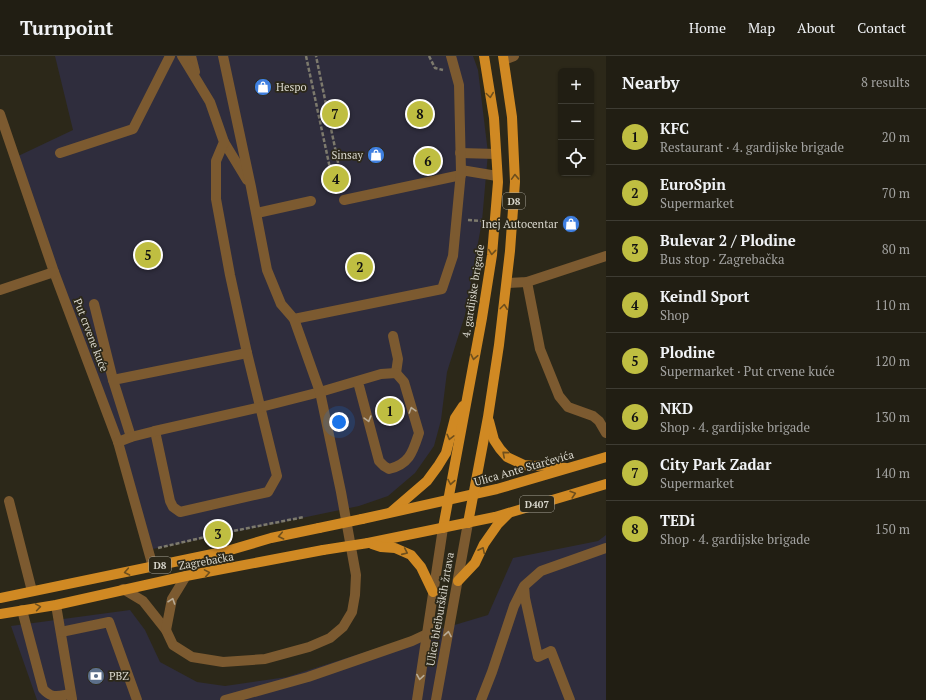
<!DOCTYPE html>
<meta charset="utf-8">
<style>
body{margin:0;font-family:"PT Serif",serif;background:#2d2b21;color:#f1f3f6}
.controls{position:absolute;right:12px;top:12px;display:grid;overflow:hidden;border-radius:6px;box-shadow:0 1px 3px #0004}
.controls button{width:36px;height:36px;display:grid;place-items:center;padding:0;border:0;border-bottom:1px solid #3e3c33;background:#211e13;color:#f1f3f6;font:20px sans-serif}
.you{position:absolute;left:339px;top:366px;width:14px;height:14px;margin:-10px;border:3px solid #fff;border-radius:50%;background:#1a73e8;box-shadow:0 0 0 6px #1a73e833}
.badge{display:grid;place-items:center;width:26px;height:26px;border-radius:50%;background:#bfbe41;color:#111;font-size:13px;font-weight:700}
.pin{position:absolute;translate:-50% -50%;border:2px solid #fff;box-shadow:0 1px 4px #0006}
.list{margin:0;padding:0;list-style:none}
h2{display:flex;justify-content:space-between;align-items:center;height:52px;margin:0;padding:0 16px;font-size:17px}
h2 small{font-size:13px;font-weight:400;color:#a2a2a0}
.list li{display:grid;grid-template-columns:26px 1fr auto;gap:12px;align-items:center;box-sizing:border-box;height:56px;padding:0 16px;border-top:1px solid #3e3c33}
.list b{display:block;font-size:15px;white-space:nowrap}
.list p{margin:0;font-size:13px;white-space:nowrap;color:#a2a2a0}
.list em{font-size:13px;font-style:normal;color:#a2a2a0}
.icon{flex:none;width:22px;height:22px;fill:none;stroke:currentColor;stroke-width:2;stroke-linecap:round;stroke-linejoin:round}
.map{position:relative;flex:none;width:606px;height:644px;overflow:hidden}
header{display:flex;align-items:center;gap:24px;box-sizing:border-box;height:56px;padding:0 20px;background:#211e13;border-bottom:1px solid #3e3c33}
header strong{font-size:19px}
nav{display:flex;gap:22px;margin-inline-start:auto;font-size:14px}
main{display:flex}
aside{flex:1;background:#211e13}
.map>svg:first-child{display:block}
.commercial{fill:#2f2d3d}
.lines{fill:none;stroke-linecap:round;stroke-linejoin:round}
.path{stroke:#7d7a6d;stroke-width:2.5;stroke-dasharray:4 2;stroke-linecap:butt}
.minor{stroke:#7c5a30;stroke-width:10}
.major{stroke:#d08923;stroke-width:10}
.major-bridge{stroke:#d08923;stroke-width:10}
.oneway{stroke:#6e4f1d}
.oneway2{stroke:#b8ab96}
.labels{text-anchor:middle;stroke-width:3.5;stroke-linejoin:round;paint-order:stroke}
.shield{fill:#2c2819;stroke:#a5a297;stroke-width:1}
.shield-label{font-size:10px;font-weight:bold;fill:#d9d7cd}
.poi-label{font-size:11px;fill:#d9d7cd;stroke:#2c2819;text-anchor:start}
.street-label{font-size:11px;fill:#d9d7cd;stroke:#2c2819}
</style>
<header>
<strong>Turnpoint</strong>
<nav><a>Home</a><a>Map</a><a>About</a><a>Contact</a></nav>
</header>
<main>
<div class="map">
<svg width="606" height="644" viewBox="0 0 606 644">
<rect width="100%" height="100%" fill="#2c2819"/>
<!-- commercial -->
<g class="commercial">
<path d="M 55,0 L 473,0 L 478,14 L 488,97 L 482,165 L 465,259 L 447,316 L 441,364 L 434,390 L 415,417 L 388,440 L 359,450 L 148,494 L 121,408 L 14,102 L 73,74 Z"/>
<path d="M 606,479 L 606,644 L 37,644 L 11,570 L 130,554 L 145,574 L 160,606 L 197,626 L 225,630 L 287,621 L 384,590 L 488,559 L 513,502 L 598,485 Z"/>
</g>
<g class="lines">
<!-- path -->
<g class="path">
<path d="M 306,0 L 331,117 L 340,116 L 316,0"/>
<path d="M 429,0 L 435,12 L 443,14"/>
<path d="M 468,164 L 482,165"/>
<path d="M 158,492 L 218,478 L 304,461"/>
</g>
<!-- minor -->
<g class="minor">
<path d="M 191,0 L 195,16"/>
<path d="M 504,4 L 514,0"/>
<path d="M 0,58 L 54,216 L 118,386 L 153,511"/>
<path d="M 224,86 L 247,124"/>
<path d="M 60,97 L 133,73 L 170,0"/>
<path d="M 460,97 L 496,98"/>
<path d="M 461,114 L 497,120"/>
<path d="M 344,144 L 461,119"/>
<path d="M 257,157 L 311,145"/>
<path d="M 527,226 L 540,293 L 559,340 L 568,351 L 593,360 L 599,365 L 606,377"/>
<path d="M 507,227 L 527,226 L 606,200"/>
<path d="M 0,234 L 54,216"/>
<path d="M 94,248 L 113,324"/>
<path d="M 294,263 L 442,233 L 453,200 L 461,116 L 459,29 L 451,0"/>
<path d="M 393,280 L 398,303 L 396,317"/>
<path d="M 155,375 L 170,445 L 173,451 L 180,456 L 268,436 L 277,420 L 247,297 L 230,219 L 216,143 L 216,105 L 224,86 L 210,46 L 182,0"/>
<path d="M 131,381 L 113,324 L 247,297"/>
<path d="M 118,386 L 131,381 L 155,375 L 261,351 L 320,336 L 381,318 L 396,317 L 404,326 L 419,377 C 413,395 410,408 389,413 L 384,410 L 379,405 L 358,326"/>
<path d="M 9,445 L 32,535"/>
<path d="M 123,533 L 143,545 L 166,574 L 173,589 L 192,601 L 223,606 L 265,603 L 309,591 L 330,582 L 343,571 L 352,556 L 355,539 L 356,519 L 341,436 L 320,336 L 294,263 L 281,248 L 267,214 L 251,131 L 223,0"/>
<path d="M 56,549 L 72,643"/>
<path d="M 22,554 L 43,633 C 52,643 58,640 70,638"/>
<path d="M 166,574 L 172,543 L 186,520"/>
<path d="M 61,576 L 109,566 L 137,644"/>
<path d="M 225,644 L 308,621 L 412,585 L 427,578"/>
<path d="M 417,644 L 443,472"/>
<path d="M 436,644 L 468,467"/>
<path d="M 481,644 L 492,616 L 514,550 L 523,532"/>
<path d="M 570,644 L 551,595 L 538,601 L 525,542 L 524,530 L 541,515 L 606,492"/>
</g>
<!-- major -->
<g class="major">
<path d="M 489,365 L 494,384 L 500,393 L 507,401 L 524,409 L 533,410 L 553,409 L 566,412"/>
<path d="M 391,456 L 427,425 L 438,410 L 446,397 L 455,362 L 463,350"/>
<path d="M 362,463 L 497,433 L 606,401"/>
<path d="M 468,467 L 488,361 L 499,289 L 510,195 L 515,126 L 512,61 L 503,0"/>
<path d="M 443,472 L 482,262 L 492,199 L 498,126 L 494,62 L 484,0"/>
<path d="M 368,487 L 495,461 L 606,428"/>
<path d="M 372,488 L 381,491 L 395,492 L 411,499 L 421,511 L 433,536"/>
<path d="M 458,525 L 475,507 L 484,488 L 498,468 L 508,458"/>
<path d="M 0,542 L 227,495 L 271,482 L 319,472"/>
<path d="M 0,558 L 56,549 L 186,520 L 323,494"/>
</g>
<!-- major-bridge -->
<g class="major-bridge">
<path d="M 319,472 L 362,463"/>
<path d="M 323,494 L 368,487"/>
</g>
</g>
<!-- one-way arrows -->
<defs><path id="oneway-chevron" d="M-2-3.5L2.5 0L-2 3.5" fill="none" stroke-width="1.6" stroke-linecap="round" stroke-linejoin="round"/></defs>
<g class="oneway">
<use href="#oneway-chevron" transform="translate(490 39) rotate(82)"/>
<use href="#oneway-chevron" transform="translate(515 121) rotate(-92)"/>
<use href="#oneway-chevron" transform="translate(492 196) rotate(96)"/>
<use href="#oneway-chevron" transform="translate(504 251) rotate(-83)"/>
<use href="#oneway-chevron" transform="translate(474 301) rotate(101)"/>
<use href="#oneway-chevron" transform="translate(450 381) rotate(104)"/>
<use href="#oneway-chevron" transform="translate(505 398) rotate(-139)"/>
<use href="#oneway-chevron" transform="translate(451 426) rotate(100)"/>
<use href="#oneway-chevron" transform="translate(573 438) rotate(-17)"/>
<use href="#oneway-chevron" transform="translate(281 480) rotate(168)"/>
<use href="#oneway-chevron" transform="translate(482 494) rotate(-64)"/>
<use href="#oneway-chevron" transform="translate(405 496) rotate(24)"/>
<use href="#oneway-chevron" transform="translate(127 516) rotate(169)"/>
<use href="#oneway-chevron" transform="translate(207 517) rotate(-10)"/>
<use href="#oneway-chevron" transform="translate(38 551) rotate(-9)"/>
</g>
<g class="oneway2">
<use href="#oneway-chevron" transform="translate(412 354) rotate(-107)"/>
<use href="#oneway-chevron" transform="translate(368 363) rotate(74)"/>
<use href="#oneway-chevron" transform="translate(172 545) rotate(-71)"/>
<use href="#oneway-chevron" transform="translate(448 578) rotate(-80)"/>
<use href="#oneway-chevron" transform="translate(420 621) rotate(99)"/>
</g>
<!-- icons -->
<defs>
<symbol id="shop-disc" viewBox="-11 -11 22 22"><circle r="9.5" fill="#3f7fe0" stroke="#2c2819"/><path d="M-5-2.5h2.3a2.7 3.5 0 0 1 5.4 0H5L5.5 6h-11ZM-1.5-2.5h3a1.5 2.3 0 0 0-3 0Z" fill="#fff"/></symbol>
<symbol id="bank-disc" viewBox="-11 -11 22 22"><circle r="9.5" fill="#5c6f8a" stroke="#2c2819"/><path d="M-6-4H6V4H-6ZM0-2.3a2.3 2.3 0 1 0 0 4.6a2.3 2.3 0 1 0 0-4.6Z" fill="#fff"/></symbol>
</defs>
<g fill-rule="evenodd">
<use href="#shop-disc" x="253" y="21" width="20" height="20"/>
<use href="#shop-disc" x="366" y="89" width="20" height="20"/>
<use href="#shop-disc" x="561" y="158" width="20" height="20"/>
<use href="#bank-disc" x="86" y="610" width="20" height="20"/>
</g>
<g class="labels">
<!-- shield labels -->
<g class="shield">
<rect x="503" y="137" width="22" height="16" rx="3"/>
<rect x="520" y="440" width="34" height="16" rx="3"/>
<rect x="149" y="501" width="22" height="16" rx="3"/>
</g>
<g class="shield-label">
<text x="514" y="149">D8</text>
<text x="537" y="452">D407</text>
<text x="160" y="513">D8</text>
</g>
<!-- poi labels -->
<g class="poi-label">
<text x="276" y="35">Hespo</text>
<text x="363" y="103" text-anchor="end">Sinsay</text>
<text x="558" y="172" text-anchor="end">Inej Autocentar</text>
<text x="109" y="624">PBZ</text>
</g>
<!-- street labels -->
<g class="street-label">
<text transform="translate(473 235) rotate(-81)" y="4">4. gardijske brigade</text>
<text transform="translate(91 279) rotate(69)" y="4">Put crvene kuće</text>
<text transform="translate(524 412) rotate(-16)" y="4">Ulica Ante Starčevića</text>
<text transform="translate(206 505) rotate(-10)" y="4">Zagrebačka</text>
<text transform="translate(440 553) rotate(-80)" y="4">Ulica bleiburških žrtava</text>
</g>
</g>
</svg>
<div class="controls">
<button>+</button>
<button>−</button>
<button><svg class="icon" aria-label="locate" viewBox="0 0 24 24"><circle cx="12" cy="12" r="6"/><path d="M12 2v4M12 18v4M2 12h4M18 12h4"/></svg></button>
</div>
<div class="you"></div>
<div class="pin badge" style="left:390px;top:355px">1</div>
<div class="pin badge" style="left:360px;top:211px">2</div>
<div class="pin badge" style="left:218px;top:478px">3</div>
<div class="pin badge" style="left:336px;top:123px">4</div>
<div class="pin badge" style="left:148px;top:199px">5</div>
<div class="pin badge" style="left:428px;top:105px">6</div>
<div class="pin badge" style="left:335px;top:58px">7</div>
<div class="pin badge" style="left:420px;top:58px">8</div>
</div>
<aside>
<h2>Nearby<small>8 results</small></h2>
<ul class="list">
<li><span class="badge">1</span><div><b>KFC</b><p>Restaurant · 4. gardijske brigade</p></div><em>20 m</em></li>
<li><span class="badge">2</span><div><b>EuroSpin</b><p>Supermarket</p></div><em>70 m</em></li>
<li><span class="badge">3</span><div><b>Bulevar 2 / Plodine</b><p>Bus stop · Zagrebačka</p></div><em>80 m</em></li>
<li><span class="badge">4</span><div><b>Keindl Sport</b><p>Shop</p></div><em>110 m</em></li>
<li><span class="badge">5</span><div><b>Plodine</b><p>Supermarket · Put crvene kuće</p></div><em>120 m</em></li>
<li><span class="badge">6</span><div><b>NKD</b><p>Shop · 4. gardijske brigade</p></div><em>130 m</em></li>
<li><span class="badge">7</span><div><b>City Park Zadar</b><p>Supermarket</p></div><em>140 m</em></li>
<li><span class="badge">8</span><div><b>TEDi</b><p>Shop · 4. gardijske brigade</p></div><em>150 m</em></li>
</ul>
</aside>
</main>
